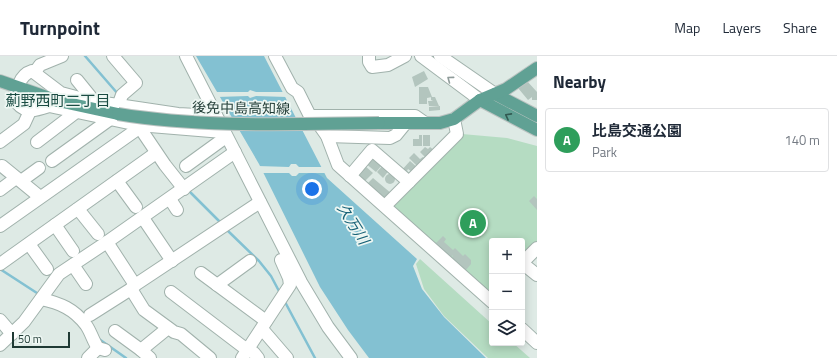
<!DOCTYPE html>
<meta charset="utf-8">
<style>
body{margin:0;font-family:"Titillium Web","Noto Sans JP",sans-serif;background:#f2f2f3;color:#1f2937}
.controls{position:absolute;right:12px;bottom:12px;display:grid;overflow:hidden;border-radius:4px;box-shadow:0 2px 10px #0003}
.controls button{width:36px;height:36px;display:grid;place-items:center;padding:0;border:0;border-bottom:1px solid #e0e1e3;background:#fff;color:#1f2937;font:20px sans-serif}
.scale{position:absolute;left:12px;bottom:10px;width:58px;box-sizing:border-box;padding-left:4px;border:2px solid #1f3a34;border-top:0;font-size:11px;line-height:14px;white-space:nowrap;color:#1f3a34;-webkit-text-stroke:3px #eef7f3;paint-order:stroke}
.you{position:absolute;left:312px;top:133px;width:14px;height:14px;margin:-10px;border:3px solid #fff;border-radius:50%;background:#1a73e8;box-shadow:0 0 0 6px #1a73e833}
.badge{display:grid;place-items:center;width:26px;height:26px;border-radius:50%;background:#805142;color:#fff;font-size:13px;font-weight:700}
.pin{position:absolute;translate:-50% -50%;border:2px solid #fff;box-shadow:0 1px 4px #0006}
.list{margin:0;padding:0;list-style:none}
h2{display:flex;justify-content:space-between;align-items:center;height:52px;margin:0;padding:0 16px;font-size:17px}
h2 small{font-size:13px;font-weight:400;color:#747a83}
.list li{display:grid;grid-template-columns:26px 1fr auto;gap:12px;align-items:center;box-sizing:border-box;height:64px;margin:0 8px 8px;padding:0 8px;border:1px solid #e0e1e3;border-radius:4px}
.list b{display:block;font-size:15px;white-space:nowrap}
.list p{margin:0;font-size:13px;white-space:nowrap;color:#747a83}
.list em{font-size:13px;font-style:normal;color:#747a83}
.icon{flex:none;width:22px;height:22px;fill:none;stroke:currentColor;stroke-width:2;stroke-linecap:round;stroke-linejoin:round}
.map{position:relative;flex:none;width:537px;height:302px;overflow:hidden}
header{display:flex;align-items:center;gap:24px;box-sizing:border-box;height:56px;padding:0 20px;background:#fff;border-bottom:1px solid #e0e1e3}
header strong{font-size:19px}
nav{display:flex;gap:22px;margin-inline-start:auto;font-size:14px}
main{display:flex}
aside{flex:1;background:#fff}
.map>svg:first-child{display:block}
.green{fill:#b5dcc2}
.water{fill:#83c1d2}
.pier{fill:#deeae5}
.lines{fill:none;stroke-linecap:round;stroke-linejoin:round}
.stream{stroke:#83c1d2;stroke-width:2.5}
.building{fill:#b3c5be}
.minor-casing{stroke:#a1b2ac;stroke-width:14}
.major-casing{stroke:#bcc4c2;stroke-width:14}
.minor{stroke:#fff;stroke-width:12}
.major{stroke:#60a194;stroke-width:12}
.major-bridge-casing{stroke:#bcc4c2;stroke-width:14;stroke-linecap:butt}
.major-bridge{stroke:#60a194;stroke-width:12}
.oneway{stroke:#8f9c9a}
.oneway2{stroke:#325951}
.labels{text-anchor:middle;stroke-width:3.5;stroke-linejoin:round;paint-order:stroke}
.street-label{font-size:14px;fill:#1f3a34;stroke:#eef7f3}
.neighbourhood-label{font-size:15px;fill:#1a4c43;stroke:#eef7f3}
.water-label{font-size:15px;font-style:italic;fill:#186277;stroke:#eef7f3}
</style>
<header>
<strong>Turnpoint</strong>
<nav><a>Map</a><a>Layers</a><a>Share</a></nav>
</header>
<main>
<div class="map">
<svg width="537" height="302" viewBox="0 0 537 302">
<rect width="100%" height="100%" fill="#deeae5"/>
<!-- green -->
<g class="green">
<path d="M 462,78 L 507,82 L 537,90 L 537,185 L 522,200 L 522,185 L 492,185 L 492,230 L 486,236 L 390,149 Z"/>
<path d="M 420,203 L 492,268 L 492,287 L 513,287 L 530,302 L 488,302 L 444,260 L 424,233 L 416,208 Z"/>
</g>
<!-- water -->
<path class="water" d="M 196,0 L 264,0 L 327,122 L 417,203 L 413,210 L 422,233 L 444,261 L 486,302 L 369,302 L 348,274 L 320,231 L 259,108 Z"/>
<!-- pier -->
<g class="pier">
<path d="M 250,34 L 256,36 L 285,36 L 287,41 L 256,40 L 250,42 L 248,40 L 217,41 L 215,36 L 248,36 Z"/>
<path d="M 291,108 L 296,108 L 299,111 L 324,111 L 327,117 L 299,117 L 296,120 L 292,120 L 289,117 L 262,117 L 258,110 L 289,111 Z"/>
</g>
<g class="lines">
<!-- stream -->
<g class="stream">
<path d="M 85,0 L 118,38"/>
<path d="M 189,135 L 221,167"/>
<path d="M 227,174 L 259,205 L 271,220 L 280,237"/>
<path d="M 0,213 L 40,239"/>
<path d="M 285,246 L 315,302"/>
<path d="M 99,283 L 126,302"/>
</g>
</g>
<!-- building -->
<g class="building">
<path d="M 424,15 L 428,23 L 415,31 L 412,21 Z"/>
<path d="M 527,25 L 537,36 L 537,44 L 532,44 L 532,41 L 528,44 L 518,32 Z"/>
<path d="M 419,31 L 428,31 L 432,41 L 427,42 L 427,48 L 419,48 Z"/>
<path d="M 431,41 L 435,41 L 439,50 L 429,50 L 428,45 L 433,45 L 431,44 Z"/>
<path d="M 440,50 L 440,54 L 429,55 L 429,51 Z"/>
<path d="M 419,79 L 422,79 L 422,90 L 413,90 L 413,83 L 419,83 Z"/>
<rect x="423" y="79" width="7" height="11"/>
<path d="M 425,91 L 428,93 L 430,91 L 435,95 L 427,103 L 420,96 Z"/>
<path d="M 414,97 L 420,103 L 423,101 L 427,104 L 417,110 L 409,102 Z"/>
<path d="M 374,101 L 383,108 L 376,116 L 365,107 Z"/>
<path d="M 410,105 L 418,112 L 412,116 L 408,113 L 407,115 L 410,118 L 407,121 L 401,115 Z"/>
<path d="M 364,109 L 373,117 L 364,126 L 356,118 Z"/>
<path d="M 383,109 L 390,113 L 383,122 L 377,116 Z"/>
<circle cx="390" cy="123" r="5"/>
<path d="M 373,122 L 392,138 L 385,144 L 367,128 Z"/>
<path d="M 534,140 L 537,143 L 537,154 L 529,145 Z"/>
<path d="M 443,180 L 446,183 L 444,186 L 453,194 L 455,192 L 463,200 L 465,198 L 471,204 L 471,208 L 465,215 L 452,202 L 453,199 L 450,202 L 436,187 Z"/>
</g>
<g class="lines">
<defs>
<g id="minor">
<path d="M 113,0 L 136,27 L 122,39 L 118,50"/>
<path d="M 186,0 L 301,226 L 328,271 L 351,302"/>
<path d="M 275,0 L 292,32 L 298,36 L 310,60 L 320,70 L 327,80 L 338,109 L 492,246"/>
<path d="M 369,0 L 369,6 L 372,11 L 388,9 L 405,0"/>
<path d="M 421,0 L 480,44"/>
<path d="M 440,0 L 495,38"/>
<path d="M 35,16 L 40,9 L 62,0"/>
<path d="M 77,24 L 90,40 L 91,45"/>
<path d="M 310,60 L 415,60 L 425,67"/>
<path d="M 138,69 L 223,76"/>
<path d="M 327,80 L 390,82 L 396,79 L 405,68"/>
<path d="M 0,86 L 24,68 L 30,55"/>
<path d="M 37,86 L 75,57"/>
<path d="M 52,105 L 109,64"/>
<path d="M 2,110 L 40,141"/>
<path d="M 186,110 L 226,81"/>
<path d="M 350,120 L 372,94 L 409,126"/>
<path d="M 21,125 L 39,112"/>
<path d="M 117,125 L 136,151"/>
<path d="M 184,133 L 165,109 L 138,69 L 49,50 C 37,54 26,58 17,47 C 16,34 19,19 32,15 L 61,37 L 91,45 L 178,58 L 216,60"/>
<path d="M 0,134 L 16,122"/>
<path d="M 170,143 L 177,154"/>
<path d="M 385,150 L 457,78 L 454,63"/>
<path d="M 78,153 L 98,178"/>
<path d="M 143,162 L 172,205"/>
<path d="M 55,169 L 73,195"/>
<path d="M 0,170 L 139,72"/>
<path d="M 107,186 L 135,229 L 260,146"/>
<path d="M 29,188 L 47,213"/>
<path d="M 522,207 L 537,192"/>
<path d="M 522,207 L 537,219"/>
<path d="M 0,208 L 156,97"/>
<path d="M 73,209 L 86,228"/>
<path d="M 201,217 L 266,265"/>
<path d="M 135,229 L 131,233 L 144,254 L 174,276 L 181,278 L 210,302"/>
<path d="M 217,229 L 250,205"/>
<path d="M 171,236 L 242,290 L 254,297 L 258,302"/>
<path d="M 41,243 C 60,247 74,253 86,269 C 91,276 93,285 98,292 L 105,294"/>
<path d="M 90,259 L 131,233"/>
<path d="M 0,264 L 12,278"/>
<path d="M 262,273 L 287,302"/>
<path d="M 522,273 L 537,287"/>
<path d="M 115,275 L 141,294"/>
<path d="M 0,289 L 24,266 L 59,218 L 107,186 L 235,96"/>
<path d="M 88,302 L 98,292"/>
<path d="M 150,302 L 141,294 L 168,272"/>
<path d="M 242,302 L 290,229 L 289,222 L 281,204"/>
</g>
<g id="major">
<path d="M 0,25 L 58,45 L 118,58"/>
<path d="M 495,38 L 537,60"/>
<path d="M 480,44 L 537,74"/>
<path d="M 379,67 L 440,67 L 454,63 L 480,44 L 506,33 L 537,12"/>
</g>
</defs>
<!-- minor casing -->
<use href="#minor" class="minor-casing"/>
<!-- major casing -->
<use href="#major" class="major-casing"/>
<!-- minor -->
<use href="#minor" class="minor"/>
<!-- major -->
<use href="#major" class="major"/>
<defs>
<path id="major-bridge" d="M 118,58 C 204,72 292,68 379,67"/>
</defs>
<!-- major-bridge casing -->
<use href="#major-bridge" class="major-bridge-casing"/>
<!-- major-bridge -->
<use href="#major-bridge" class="major-bridge"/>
</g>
<!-- one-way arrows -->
<defs><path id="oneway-chevron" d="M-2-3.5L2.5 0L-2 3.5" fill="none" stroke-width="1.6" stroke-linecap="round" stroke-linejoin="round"/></defs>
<use class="oneway" href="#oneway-chevron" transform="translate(450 23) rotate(-143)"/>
<use class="oneway2" href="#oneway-chevron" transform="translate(508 60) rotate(-152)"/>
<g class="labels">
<!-- street labels -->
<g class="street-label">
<text transform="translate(241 52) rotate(1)" y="5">後免中島高知線</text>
</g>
<!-- neighbourhood labels -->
<g class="neighbourhood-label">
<text x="58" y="50">薊野西町二丁目</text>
</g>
<!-- water labels -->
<g class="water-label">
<text transform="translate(353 168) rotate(58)" y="5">久万川</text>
</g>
</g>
</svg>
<div class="controls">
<button>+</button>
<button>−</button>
<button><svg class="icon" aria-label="layers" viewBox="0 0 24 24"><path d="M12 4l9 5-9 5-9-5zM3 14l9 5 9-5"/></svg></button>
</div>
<div class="scale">50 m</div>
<div class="you"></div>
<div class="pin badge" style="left:473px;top:167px;background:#2e9e5b">A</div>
</div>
<aside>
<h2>Nearby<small></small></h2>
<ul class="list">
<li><span class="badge" style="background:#2e9e5b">A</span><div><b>比島交通公園</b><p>Park</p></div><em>140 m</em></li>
</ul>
</aside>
</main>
